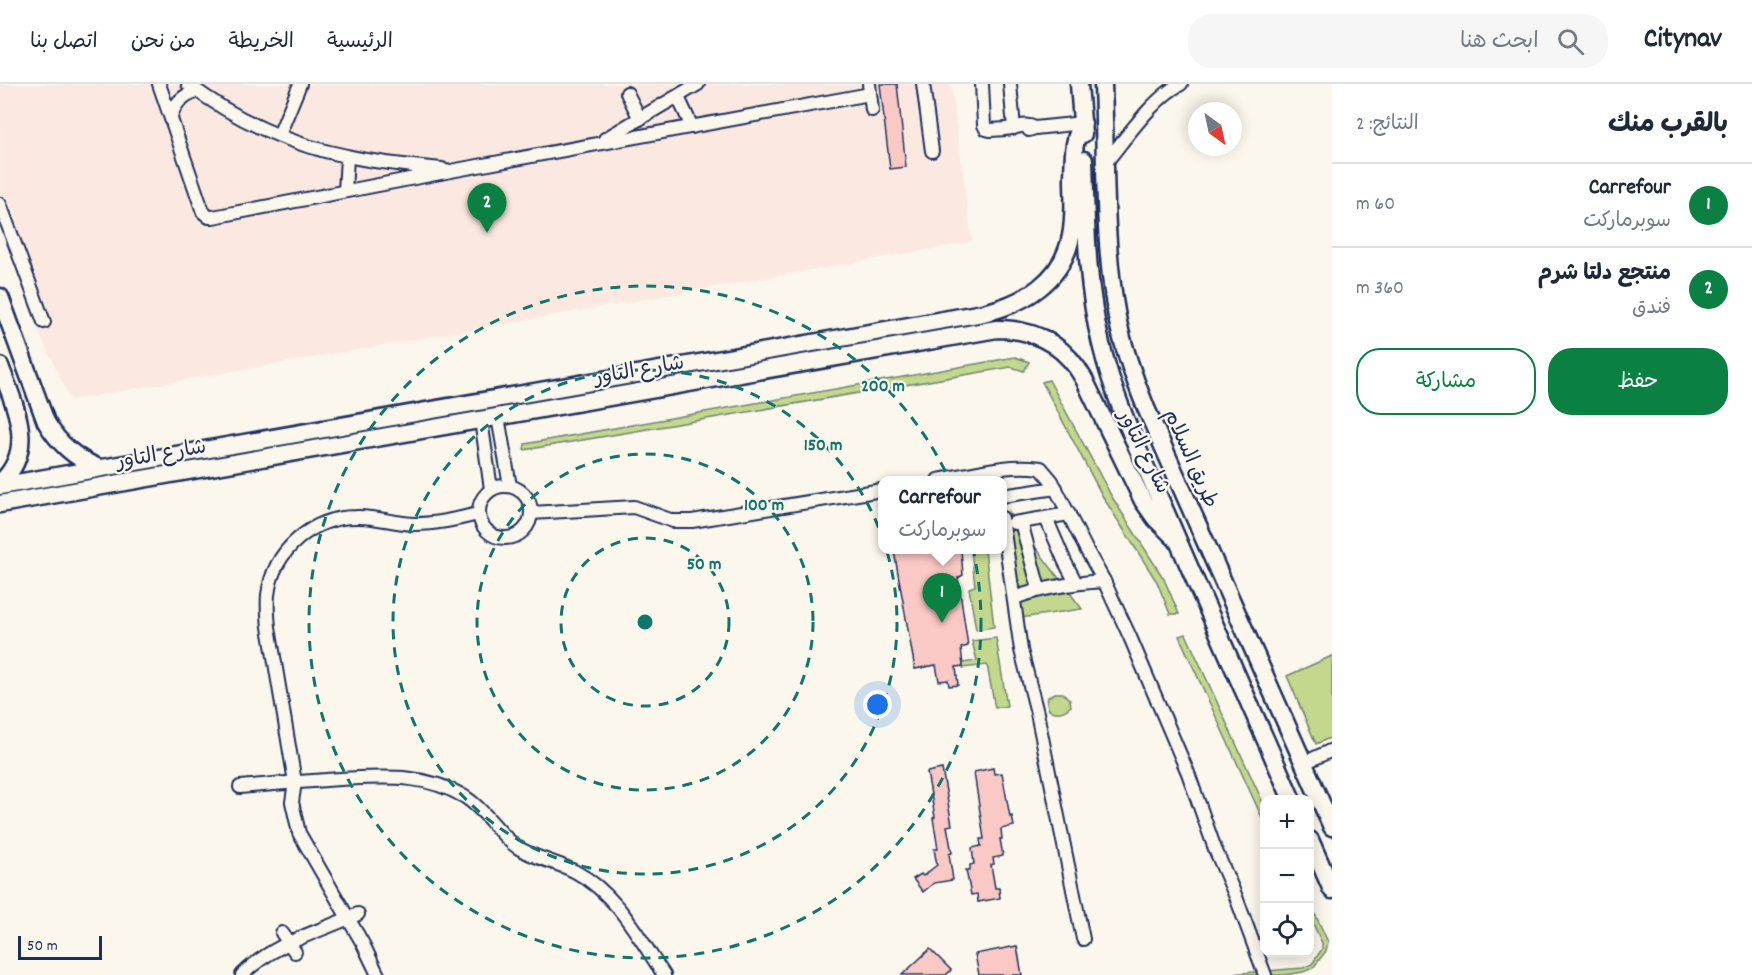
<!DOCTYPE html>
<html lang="ar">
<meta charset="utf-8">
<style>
body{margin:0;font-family:Dekko,"Playpen Sans Arabic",sans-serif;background:#f6f6f7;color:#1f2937;direction:rtl}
.controls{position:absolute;right:18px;bottom:18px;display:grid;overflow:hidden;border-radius:12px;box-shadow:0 3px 15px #0003}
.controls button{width:54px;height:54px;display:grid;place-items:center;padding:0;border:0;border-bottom:2px solid #e0e1e3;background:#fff;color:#1f2937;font:30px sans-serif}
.compass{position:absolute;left:1188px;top:18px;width:54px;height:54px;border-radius:50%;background:#fff;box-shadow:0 3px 15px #0003;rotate:147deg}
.scale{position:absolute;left:18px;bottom:15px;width:84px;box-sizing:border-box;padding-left:6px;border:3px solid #1b2f5e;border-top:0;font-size:16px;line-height:21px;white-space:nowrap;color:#1b2f5e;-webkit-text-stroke:4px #fbf7ec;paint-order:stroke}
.you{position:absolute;left:878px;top:621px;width:21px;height:21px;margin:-15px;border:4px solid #fff;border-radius:50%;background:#1a73e8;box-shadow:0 0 0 9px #1a73e833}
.badge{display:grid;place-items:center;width:39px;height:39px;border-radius:50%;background:#0b8043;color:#fff;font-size:20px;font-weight:700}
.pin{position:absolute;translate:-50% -50px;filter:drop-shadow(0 2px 3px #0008)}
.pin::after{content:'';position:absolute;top:32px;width:21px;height:18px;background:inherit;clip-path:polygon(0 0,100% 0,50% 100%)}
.popup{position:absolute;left:878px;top:392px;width:129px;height:78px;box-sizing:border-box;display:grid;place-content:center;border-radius:12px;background:#fff;filter:drop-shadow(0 2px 4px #0005);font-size:20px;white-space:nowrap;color:#747a83}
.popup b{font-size:22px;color:#1f2937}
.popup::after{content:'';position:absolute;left:50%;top:100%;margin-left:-12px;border:12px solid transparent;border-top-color:#fff}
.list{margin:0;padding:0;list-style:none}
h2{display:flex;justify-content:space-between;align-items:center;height:78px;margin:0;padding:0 24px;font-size:26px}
h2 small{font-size:20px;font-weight:400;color:#747a83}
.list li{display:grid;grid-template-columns:39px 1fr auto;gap:18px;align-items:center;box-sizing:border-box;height:84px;padding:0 24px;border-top:2px solid #e0e1e3}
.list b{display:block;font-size:22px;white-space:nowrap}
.list p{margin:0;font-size:20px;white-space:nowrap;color:#747a83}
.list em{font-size:20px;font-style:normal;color:#747a83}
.actions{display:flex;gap:12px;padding:18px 24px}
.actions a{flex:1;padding:14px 0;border:2px solid #0b8043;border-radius:24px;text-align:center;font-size:21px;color:#0b8043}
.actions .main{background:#0b8043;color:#fff}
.icon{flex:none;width:33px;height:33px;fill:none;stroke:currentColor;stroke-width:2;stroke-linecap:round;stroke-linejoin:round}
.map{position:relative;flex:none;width:1332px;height:891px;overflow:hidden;direction:ltr}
header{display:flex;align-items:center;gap:36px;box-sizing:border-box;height:84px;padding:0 30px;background:#fff;border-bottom:2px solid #e0e1e3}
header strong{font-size:28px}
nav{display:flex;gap:33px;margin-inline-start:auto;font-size:21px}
.search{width:420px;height:54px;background:#f6f6f7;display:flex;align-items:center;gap:15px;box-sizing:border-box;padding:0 21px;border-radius:24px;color:#747a83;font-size:22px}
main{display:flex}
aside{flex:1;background:#fff}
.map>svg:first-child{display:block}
.built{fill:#fbe9e1}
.green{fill:#c3d78d;stroke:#6f8376;stroke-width:1.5}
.building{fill:#fac9c6;stroke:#1b2f5e;stroke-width:1.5}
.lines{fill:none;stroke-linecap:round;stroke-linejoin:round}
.minor-casing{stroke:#1b2f5e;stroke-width:16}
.major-casing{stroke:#1b2f5e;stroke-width:21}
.minor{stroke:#fbf7ec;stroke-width:12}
.major{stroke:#fbf7ec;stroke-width:16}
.ring{fill:none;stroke:#0f766e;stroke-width:3;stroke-dasharray:10 8}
.labels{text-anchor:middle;stroke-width:4.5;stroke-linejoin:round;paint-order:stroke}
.street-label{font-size:21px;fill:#1b2f5e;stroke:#fbf7ec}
.centre{fill:#0f766e;stroke:#fbf7ec;stroke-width:3}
.ring-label{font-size:18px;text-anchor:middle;font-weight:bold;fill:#0f766e;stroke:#fbf7ec;stroke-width:4.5;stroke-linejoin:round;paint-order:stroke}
</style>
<header>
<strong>Citynav</strong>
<div class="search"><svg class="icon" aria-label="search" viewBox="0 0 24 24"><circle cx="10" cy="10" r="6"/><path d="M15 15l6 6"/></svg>ابحث هنا</div>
<nav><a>الرئيسية</a><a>الخريطة</a><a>من نحن</a><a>اتصل بنا</a></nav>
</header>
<main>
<aside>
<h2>بالقرب منك<small>النتائج: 2</small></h2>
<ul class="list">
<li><span class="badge">1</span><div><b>Carrefour</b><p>سوبرماركت</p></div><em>60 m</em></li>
<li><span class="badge">2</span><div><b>منتجع دلتا شرم</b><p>فندق</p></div><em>360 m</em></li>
</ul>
<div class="actions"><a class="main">حفظ</a><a>مشاركة</a></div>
</aside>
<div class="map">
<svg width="1332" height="891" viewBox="0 0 1332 891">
<rect width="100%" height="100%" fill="#fbf7ec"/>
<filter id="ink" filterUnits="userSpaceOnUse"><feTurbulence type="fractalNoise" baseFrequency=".0167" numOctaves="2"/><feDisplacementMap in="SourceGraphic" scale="12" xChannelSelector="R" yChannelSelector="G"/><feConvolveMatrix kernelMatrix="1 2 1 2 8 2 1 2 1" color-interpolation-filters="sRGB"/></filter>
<g filter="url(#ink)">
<!-- built -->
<path class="built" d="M 0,0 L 951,0 L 972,158 L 71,316 L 39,249 L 0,139 Z"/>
<!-- green -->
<g class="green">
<path d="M 1015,273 L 1029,278 L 1024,287 L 1011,283 L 524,366 L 525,360 Z"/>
<path d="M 1049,296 L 1112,413 L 1164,495 L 1179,530 L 1170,530 L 1157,498 L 1103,413 L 1042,298 Z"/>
<path d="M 1009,428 L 1082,525 L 1021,534 Z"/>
<path d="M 971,466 L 985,466 L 994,543 L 976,546 L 969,504 L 975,502 Z"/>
<path d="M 1186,550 L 1264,721 L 1264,738 L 1179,552 Z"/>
<path d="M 996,554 L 1007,622 L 995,624 L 987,581 L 963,584 L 963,579 L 977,577 L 972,557 Z"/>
<path d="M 1332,572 L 1332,653 L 1316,660 L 1287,592 Z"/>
<path d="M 1055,609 L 1063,609 L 1070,616 L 1071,622 C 1063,629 1058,630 1049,626 L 1047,619 L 1048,613 Z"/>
<path d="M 1310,819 L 1328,858 L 1326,867 L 1313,884 L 1303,888 L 1284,891 L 1230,891 L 1230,890 L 1303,884 L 1312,880 L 1322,865 L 1322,859 L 1310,833 Z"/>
</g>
<!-- building -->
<g class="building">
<path d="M 880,0 L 897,0 L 906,83 L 890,85 Z"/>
<path d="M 903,465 L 938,465 L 940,470 L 961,466 L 963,491 L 958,494 L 968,562 L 961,564 L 963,582 L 956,583 L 958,601 L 949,602 L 948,596 L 939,597 L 936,581 L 915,585 L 894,467 Z"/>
<path d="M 993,684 L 994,690 L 1002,689 L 1010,733 L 1012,732 L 1014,742 L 1001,745 L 1002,755 L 1000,755 L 1003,772 L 993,774 L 994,780 L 991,781 L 995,804 L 999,804 L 1000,814 L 978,818 L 977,810 L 971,811 L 966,786 L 970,786 L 970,781 L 974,780 L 972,764 L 981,762 L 980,755 L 984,755 L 974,688 Z"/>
<path d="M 942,685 L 952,741 L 947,742 L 952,769 L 949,770 L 953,796 L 934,799 L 923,808 L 913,795 L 921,790 L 923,792 L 937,781 L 934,765 L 938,765 L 933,734 L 935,733 L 927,688 Z"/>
<path d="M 1017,862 L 1022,891 L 979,891 L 975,870 Z"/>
<path d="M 930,865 L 951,886 L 946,891 L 902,891 Z"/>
</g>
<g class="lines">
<defs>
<g id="minor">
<path d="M 159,0 L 203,128 L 209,133 L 213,133 L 456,86 L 870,10"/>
<path d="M 188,0 C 234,35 290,61 347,72 C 378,79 410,82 442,85"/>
<path d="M 869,0 L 872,26"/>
<path d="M 923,0 L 932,67"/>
<path d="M 982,0 L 984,41 L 986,45 L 990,46 C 997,45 1004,46 1011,44 C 1020,43 1026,39 1035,44"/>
<path d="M 1010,0 L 1014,44"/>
<path d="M 627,9 L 640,35"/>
<path d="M 678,13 L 692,43"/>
<path d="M 171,34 C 174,19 183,11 197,7"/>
<path d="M 1029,46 L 1035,44 L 1083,39"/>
<path d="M 279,51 L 300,0"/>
<path d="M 605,55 L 698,0"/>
<path d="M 1106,78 C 1125,55 1155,12 1181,0"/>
<path d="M 345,107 L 347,73"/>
<path d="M 0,120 L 44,238"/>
<path d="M 498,333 L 510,402"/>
<path d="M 481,336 L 491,405"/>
<path d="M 938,396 C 972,390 1006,379 1041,384 L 1052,397 L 1086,465 L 1104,497 L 1130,553 L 1188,689 L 1215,765 L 1236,813 L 1265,891"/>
<circle cx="505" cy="428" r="26"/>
<path d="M 1002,412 L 1056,404"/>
<path d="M 531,429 L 634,423 L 673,437 L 692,437 L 882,406"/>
<path d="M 1002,434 L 1021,566 L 1037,629 L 1083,855"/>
<path d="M 1046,434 L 1065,478 L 1076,499"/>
<path d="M 1021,438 L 1039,505"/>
<path d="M 1014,439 L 1069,430"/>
<path d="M 1014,514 C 1044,503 1073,499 1104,497"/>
<path d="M 1304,679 L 1332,666"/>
<path d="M 240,703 C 274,700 307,697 341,695 C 384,693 425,689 465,713 C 487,727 497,749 517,763 C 535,775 558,778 576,788 C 617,810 639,854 664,891"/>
<path d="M 282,849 L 295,868"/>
<path d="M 242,891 C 275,858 317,849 358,830"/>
<path d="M 378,891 L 363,860 L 299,749 L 292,718 L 295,698 L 269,543 C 268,533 267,522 268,511 C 273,467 312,433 356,433 C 376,432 395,440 415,440 C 437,440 457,435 478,430"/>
</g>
<g id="major">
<path d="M 1079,0 L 1083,50"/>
<path d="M 1103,0 C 1106,76 1103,158 1117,233 C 1123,264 1134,294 1146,324 L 1332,743"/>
<path d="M 1084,76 C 1086,138 1086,200 1101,260 C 1115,319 1142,374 1166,429 C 1207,525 1250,620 1292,716"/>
<path d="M 0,213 L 46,338 C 59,360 75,374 99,384"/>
<path d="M 0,282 C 14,321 38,365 0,399"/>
<path d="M 0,402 L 983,229 C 1024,220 1063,196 1071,152 C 1075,133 1073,112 1073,93 C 1074,74 1072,56 1083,39"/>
<path d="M 0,420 L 997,245 C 1035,245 1065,261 1084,295 L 1143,417 L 1155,434 L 1177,456"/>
<path d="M 1310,756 L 1332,806"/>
</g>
</defs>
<!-- minor casing -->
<use href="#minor" class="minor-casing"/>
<!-- major casing -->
<use href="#major" class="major-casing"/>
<!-- minor -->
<use href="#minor" class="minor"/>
<!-- major -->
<use href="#major" class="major"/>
</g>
</g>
<!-- distance rings -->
<g class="ring">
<circle cx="645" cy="538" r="84"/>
<circle cx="645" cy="538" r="168"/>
<circle cx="645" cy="538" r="252"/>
<circle cx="645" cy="538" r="336"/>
</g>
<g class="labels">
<!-- street labels -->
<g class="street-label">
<text transform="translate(639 285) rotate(-10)" y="7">شارع التاور</text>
<text transform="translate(1145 367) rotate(63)" y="7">شارع التاور</text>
<text transform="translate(161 369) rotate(-10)" y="7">شارع التاور</text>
<text transform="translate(1192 374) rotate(66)" y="7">طريق السلام</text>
</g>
</g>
<circle cx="645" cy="538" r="9" class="centre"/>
<g class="ring-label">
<text x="883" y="307">200 m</text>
<text x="823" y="366">150 m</text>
<text x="764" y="426">100 m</text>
<text x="704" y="485">50 m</text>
</g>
</svg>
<div class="controls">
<button>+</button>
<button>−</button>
<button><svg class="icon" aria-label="locate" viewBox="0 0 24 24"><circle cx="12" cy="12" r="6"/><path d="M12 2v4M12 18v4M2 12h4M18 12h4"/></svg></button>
</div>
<svg class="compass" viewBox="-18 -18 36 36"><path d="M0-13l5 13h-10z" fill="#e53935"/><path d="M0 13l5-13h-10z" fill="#747a83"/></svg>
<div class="scale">50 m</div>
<div class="you"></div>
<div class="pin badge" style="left:942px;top:539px">1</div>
<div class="popup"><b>Carrefour</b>سوبرماركت</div>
<div class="pin badge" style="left:487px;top:149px">2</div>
</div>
</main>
